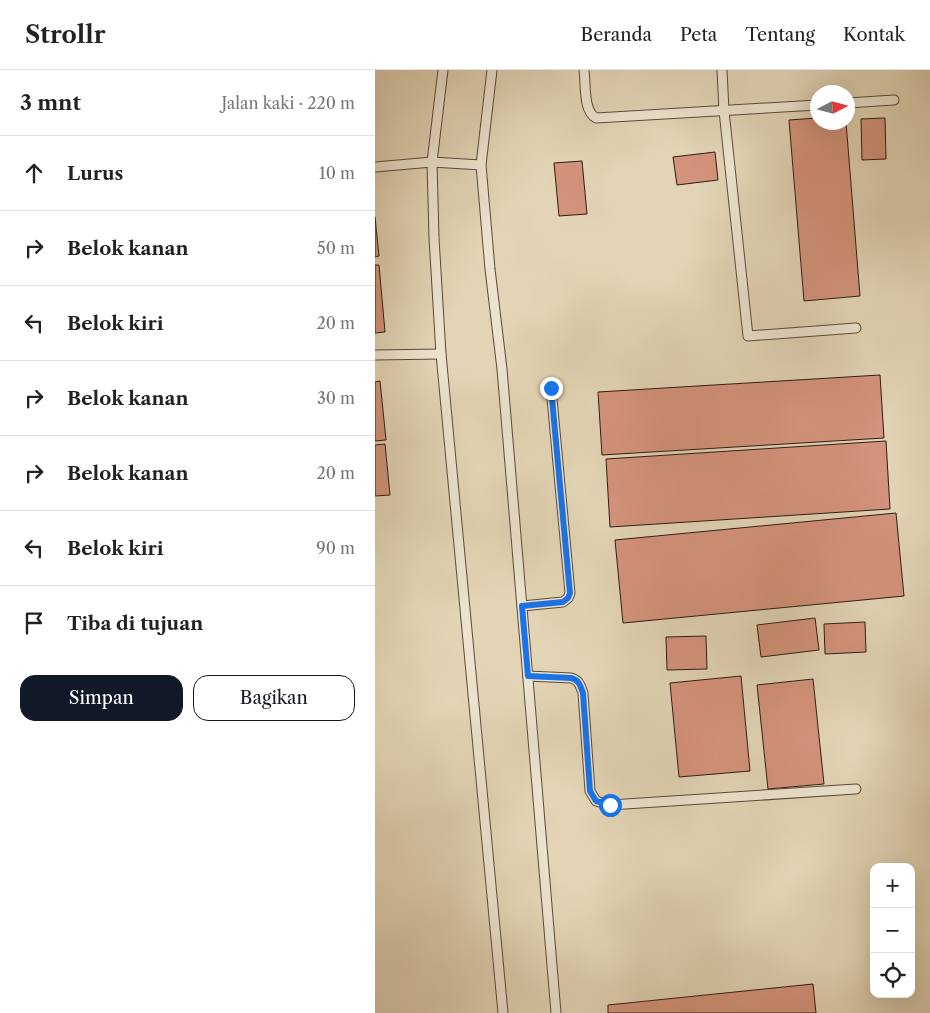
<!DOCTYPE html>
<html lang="id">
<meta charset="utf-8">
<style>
body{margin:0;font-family:"Libre Caslon Text",serif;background:#f2f2f2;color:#222}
.controls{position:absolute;right:15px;bottom:15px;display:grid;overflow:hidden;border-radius:10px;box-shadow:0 5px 20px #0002}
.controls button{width:45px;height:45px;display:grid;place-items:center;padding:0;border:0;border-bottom:1px solid #e0e0e0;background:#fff;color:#222;font:25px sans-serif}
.compass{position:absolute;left:435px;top:15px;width:45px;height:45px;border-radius:50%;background:#fff;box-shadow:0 5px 20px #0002;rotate:84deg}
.stop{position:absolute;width:15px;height:15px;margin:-11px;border:4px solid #1a73e8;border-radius:50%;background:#fff}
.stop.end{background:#1a73e8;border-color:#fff;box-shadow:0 1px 5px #0008}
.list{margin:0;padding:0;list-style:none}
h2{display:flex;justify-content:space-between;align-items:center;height:65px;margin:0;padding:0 20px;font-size:21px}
h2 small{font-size:16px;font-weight:400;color:#767676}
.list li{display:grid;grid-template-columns:32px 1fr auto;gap:15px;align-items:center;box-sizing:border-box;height:75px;padding:0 20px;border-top:1px solid #e0e0e0}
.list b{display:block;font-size:19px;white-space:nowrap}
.list em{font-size:16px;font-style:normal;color:#767676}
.actions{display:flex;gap:10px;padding:15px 20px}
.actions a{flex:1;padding:11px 0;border:1px solid #111827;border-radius:15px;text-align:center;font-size:18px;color:#111827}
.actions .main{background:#111827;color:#fff}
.icon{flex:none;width:28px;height:28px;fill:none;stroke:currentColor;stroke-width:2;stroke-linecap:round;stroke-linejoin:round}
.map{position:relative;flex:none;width:555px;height:943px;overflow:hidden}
header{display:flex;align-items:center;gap:30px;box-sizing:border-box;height:70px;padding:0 25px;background:#fff;border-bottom:1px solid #e0e0e0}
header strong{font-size:24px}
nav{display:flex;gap:28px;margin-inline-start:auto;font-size:18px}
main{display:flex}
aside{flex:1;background:#fff}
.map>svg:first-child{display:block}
.building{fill:#d4937b;stroke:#2e1b14}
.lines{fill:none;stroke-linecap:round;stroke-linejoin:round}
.service-casing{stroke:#5b493c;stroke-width:11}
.service{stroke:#ece3cf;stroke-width:9}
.route{stroke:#1a73e8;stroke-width:6}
</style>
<header>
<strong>Strollr</strong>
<nav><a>Beranda</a><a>Peta</a><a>Tentang</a><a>Kontak</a></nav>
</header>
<main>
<aside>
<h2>3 mnt<small>Jalan kaki · 220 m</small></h2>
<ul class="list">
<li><svg class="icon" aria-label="ahead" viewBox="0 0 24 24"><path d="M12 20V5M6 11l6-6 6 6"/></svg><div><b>Lurus</b></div><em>10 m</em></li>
<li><svg class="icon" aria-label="right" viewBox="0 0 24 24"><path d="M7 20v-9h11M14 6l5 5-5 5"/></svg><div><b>Belok kanan</b></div><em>50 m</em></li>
<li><svg class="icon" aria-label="left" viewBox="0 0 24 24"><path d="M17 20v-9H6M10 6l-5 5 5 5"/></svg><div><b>Belok kiri</b></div><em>20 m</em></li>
<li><svg class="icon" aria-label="right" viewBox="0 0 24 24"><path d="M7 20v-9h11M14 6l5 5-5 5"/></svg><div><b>Belok kanan</b></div><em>30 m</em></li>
<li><svg class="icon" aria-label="right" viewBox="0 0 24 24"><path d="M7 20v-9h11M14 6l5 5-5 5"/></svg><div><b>Belok kanan</b></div><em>20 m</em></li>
<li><svg class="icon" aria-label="left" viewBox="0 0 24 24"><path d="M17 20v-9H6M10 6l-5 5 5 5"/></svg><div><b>Belok kiri</b></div><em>90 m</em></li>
<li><svg class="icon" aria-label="arrive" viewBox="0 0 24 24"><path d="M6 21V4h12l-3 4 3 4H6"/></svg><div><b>Tiba di tujuan</b></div></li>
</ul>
<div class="actions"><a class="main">Simpan</a><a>Bagikan</a></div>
</aside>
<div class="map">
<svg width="555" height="943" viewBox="0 0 555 943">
<rect width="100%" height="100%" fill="#e2d4b5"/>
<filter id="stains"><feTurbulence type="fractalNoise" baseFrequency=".004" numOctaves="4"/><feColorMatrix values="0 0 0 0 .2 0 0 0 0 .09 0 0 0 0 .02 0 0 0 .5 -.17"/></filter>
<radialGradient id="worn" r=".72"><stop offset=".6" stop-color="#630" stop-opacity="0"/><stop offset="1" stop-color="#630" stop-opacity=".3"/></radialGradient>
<!-- building -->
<g class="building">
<path d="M 442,48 L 442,52 L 471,52 L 485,226 L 429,231 L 414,50 Z"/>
<path d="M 510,48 L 511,89 L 487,90 L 486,49 Z"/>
<path d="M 340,82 L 343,110 L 302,115 L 298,87 Z"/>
<path d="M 207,91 L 212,144 L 184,146 L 179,93 Z"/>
<path d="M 0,147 L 4,186 L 0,187 Z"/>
<path d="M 0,195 L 4,195 L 10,262 L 0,263 Z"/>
<path d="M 505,305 L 509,368 L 227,385 L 223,322 Z"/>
<path d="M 5,311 L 11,370 L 0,371 L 0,312 Z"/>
<path d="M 511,371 L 515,439 L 235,457 L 231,389 Z"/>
<path d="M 10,374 L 15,425 L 0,426 L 0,375 Z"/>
<path d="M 521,443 L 529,526 L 248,553 L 240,470 Z"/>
<path d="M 440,548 L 444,580 L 386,587 L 382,555 Z"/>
<path d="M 490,552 L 491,582 L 450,584 L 449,554 Z"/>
<path d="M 331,566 L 332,599 L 292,600 L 291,567 Z"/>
<path d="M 366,606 L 375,701 L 304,707 L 295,613 Z"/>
<path d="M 438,609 L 449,714 L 393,719 L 382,615 Z"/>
<path d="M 438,914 L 441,943 L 233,943 L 233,935 Z"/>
</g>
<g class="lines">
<defs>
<g id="service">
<path d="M 68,0 L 57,92 L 59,168 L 66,284 L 128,943"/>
<path d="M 117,0 L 106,95 L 115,199 L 127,299 L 181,943"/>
<path d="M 209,0 C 211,14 208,41 221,48 L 442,35"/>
<path d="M 347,0 L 349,41 L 373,266 L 481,258"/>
<path d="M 472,33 L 519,30"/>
<path d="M 0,97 L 57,92 L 106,95"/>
<path d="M 0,285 L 66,284"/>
<path d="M 147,536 L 188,532 L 193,528 L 195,523 L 176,318"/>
<path d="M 153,606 L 196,608 C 204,610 205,615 208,623 L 215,721 L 221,731 L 235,735 L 481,719"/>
</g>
</defs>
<!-- service casing -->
<use href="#service" class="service-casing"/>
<!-- service -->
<use href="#service" class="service"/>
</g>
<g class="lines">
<!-- route -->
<path class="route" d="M 176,318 L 195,523 L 193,528 L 188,532 L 147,536 L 153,606 L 196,608 C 204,610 205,615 208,623 L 215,721 L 221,731 L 235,735"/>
</g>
<rect width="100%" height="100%" filter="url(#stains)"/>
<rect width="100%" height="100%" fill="url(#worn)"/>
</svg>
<div class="controls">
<button>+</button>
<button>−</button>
<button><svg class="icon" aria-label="locate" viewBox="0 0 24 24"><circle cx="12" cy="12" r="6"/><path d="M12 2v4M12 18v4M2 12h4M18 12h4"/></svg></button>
</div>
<svg class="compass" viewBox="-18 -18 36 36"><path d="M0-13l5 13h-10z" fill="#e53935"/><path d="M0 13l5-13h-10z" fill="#767676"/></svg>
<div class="stop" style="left:235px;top:735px"></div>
<div class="stop end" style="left:176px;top:318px"></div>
</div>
</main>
